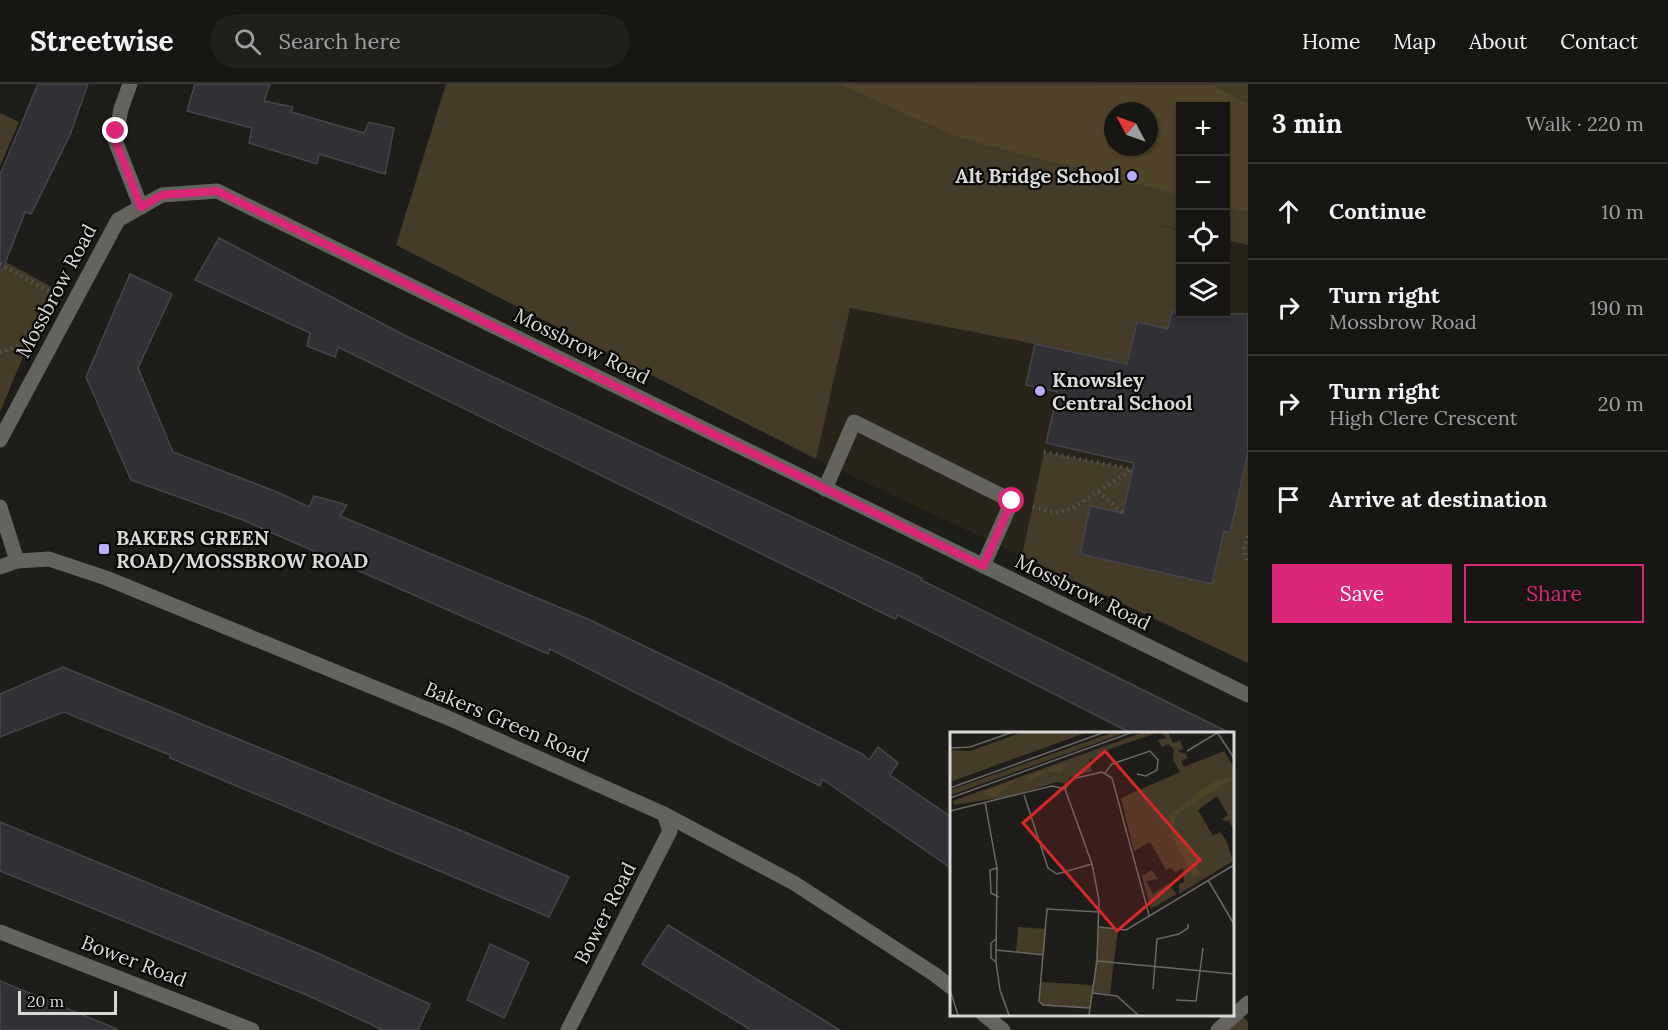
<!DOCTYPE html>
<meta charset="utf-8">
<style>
body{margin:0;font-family:Lora,serif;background:#201f1c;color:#f1f3f6}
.controls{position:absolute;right:18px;top:18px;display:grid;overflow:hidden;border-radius:0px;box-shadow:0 2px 4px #0004}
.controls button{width:54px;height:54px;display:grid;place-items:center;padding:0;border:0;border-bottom:2px solid #363533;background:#171613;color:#f1f3f6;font:30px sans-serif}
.compass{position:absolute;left:1104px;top:18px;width:54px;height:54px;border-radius:50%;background:#171613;box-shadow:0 2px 4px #0004;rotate:311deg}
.scale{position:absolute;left:18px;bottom:15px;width:99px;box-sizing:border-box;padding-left:6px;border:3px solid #dad8d6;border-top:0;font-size:16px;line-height:21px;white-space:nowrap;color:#dad8d6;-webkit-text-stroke:4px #080806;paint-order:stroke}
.stop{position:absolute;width:18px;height:18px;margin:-14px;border:4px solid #db2777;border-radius:50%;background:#fff}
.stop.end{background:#db2777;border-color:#fff;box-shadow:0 2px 6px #0008}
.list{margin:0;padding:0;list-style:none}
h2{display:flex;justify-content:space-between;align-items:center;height:78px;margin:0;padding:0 24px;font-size:26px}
h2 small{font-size:20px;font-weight:400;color:#9e9fa0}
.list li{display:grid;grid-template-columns:39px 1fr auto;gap:18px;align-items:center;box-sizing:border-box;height:96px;padding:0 24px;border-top:2px solid #363533}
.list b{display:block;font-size:22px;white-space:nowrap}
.list p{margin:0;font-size:20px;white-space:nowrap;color:#9e9fa0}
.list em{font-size:20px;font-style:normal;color:#9e9fa0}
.actions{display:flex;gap:12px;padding:18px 24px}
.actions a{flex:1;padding:14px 0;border:2px solid #db2777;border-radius:0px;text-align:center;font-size:21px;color:#db2777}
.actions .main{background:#db2777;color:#fff}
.icon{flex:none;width:33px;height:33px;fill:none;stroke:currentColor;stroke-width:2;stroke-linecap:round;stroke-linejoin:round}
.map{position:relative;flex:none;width:1248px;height:946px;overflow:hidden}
header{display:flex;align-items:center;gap:36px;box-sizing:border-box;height:84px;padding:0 30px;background:#171613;border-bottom:2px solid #363533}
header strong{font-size:28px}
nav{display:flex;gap:33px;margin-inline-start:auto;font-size:21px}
.search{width:420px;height:54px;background:#201f1c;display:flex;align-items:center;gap:15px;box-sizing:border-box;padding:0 21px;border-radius:33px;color:#9e9fa0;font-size:22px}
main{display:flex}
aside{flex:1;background:#171613}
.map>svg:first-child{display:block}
.built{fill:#29241a;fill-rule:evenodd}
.green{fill:#443b29;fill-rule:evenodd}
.forest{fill:#50432a;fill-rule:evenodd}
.building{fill:#313035;stroke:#46454a;stroke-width:1.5}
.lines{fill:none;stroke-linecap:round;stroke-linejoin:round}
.path{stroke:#585652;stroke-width:4;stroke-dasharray:1.5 4.5;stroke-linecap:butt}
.service{stroke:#65635e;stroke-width:15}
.minor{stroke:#65635e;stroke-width:15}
.route{stroke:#db2777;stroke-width:8}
.poi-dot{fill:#b8abf7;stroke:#080806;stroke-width:2}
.labels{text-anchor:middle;stroke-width:4.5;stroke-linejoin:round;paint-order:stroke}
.poi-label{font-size:20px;font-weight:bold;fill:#dad8d6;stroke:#080806;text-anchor:start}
.street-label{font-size:20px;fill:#dad8d6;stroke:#080806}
.inset-road{fill:none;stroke:#6a6865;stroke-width:1.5}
.view{fill:#d62828;fill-opacity:0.15;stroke:#d62828;stroke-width:3}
.inset-edge{fill:none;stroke:#dad8d6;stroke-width:3}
</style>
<header>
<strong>Streetwise</strong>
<div class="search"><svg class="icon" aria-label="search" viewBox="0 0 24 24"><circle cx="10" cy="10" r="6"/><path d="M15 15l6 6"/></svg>Search here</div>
<nav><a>Home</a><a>Map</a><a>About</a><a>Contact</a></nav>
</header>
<main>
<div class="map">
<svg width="1248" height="946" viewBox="0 0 1248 946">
<rect width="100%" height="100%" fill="#1f1d19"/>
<!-- built -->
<path class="built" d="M 1248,0 L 1248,579 L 816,375 L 850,223 L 922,238 L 957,54 ZM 1180,22 L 1226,22 L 1226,230 L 1180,230 ZM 1113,27 L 1149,27 L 1149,63 L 1113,63 Z"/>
<!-- green -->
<g class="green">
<path d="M 446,0 L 1248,0 L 1248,161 L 1226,156 L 1226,22 L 1180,22 L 1180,146 L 1156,140 L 1180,147 L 1180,229 L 1172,227 L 1168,245 L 1137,238 L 1127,280 L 1035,260 L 850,224 L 816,375 L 396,161 ZM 1113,27 L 1149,27 L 1149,63 L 1113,63 Z"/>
<path d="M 0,29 L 19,38 L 0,82 Z"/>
<path d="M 0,175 L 52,203 L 0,328 Z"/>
<path d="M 1248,354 L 1248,579 L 1022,472 L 1044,368 L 1133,385 L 1123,429 L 1090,422 L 1080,470 L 1212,500 L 1224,447 L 1229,448 Z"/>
<path d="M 1239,928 L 1248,938 L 1248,946 L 1218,946 Z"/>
</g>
<!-- forest -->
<path class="forest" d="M 839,0 L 1212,1 L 1248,20 L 1248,128 L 1226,123 L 1226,22 L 1180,22 L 1180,111 L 957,53 ZM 1113,27 L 1149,27 L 1149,63 L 1113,63 Z"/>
<!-- building -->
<g class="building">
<path d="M 38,0 L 88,0 L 70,51 L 31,130 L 25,128 L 2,187 L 0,187 L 0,91 Z"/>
<path d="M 195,0 L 270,0 L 264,17 L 293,23 L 291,28 L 364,49 L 369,38 L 394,44 L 385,90 L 319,70 L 317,80 L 249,59 L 252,44 L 187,27 Z"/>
<path d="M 219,154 L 404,251 L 922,494 L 921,496 L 1230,649 L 1131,649 L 898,531 L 895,535 L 338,263 L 335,273 L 307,262 L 310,249 L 195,196 Z"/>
<path d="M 130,190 L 172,210 L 138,284 L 173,368 L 277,408 L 309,423 L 314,412 L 347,421 L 340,432 L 590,536 L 723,600 L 862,670 L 869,676 L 878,663 L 898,679 L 890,691 L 951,733 L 951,784 L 822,695 L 820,702 L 550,565 L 548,570 L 243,436 L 131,396 L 86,293 Z"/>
<path d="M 1172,227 L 1180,230 L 1248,230 L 1248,368 L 1230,449 L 1224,447 L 1212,500 L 1080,470 L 1090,422 L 1123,429 L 1134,379 L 1046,359 L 1058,308 L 1026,301 L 1035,260 L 1127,280 L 1137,238 L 1168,245 Z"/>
<path d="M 63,583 L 462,747 L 569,793 L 549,833 L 170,674 L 170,671 L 64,628 L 0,653 L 0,610 Z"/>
<path d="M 0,738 L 315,868 L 430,920 L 418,946 L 383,946 L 307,911 L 0,787 Z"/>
<path d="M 668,841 L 840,946 L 751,946 L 642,880 Z"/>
<path d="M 490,860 L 529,878 L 504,934 L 467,916 Z"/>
<path d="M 0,897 L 117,945 L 117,946 L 0,946 Z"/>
</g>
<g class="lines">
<!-- path -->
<g class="path">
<path d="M 0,180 L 52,209"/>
<path d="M 0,269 L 24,259"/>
<path d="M 1044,368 L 1132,385"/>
<path d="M 1098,408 L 1123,429"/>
<path d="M 1033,423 L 1056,429 L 1073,424 L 1133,385"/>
<path d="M 1248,452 C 1242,461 1243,469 1248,478"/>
</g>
<!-- service -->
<path class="service" d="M 825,405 L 854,338 L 1012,417 L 983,482"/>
<!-- minor -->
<g class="minor">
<path d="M 130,0 L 121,25 L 115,56 L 141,123"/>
<path d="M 0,356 L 118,136 L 162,111 L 217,107 L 1248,611"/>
<path d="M 0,423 L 17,477"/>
<path d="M 0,483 L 17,477 L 49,475 L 106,494 L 446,633 L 664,730 L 794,799 L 934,890 L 951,903"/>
<path d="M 0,848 L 252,946"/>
<path d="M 983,930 L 1003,946"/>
<path d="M 568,946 L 670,747 L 664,730"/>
<path d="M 1218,946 L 1248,919"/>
</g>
</g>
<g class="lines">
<!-- route -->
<path class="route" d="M 116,47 L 115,56 L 141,123 L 162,111 L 217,107 L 983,482 L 1012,417"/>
</g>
<!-- markers -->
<g class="poi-dot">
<circle cx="1132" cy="92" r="6"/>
<circle cx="1040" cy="307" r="6"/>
<rect x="98" y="459" width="12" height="12" rx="3"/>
</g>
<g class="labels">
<!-- poi labels -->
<g class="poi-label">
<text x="1120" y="99" text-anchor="end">Alt Bridge School</text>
<text x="1052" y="303">Knowsley<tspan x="1052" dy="23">Central School</tspan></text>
<text x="116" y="461">BAKERS GREEN<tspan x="116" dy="23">ROAD/MOSSBROW ROAD</tspan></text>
</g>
<!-- street labels -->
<g class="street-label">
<text transform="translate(56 207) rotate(-62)" y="7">Mossbrow Road</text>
<text transform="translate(582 262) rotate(26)" y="7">Mossbrow Road</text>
<text transform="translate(1083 508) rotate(26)" y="7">Mossbrow Road</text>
<text transform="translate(507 638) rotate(23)" y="7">Bakers Green Road</text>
<text transform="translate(605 829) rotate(-63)" y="7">Bower Road</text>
<text transform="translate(134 877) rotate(21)" y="7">Bower Road</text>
</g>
</g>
<!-- overview -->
<g transform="translate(950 648)">
<rect width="284" height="284" fill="#1f1d19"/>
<path d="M 73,0 L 138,0 L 0,50 L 0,18 L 20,19 ZM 164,0 L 177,0 L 1,63 L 0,58 ZM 194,0 L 209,0 L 154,19 L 153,24 L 139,28 L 142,39 L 120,46 L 116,52 L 107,50 L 62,64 L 4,73 L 3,69 ZM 210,0 L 218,0 L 223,11 L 230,8 L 233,17 L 227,19 L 236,22 L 238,26 L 231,29 L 234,35 L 274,19 L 283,34 L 283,97 L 279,89 L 271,88 L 278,83 L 267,64 L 248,78 L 263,104 L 270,100 L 276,108 L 283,129 L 229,162 L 229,152 L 234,150 L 233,135 L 226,141 L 221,136 L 216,138 L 200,110 L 184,119 L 171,66 L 230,40 L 223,28 L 224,18 L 219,12 L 212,15 L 208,8 L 217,6 ZM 202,138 L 208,147 L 196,149 L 203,162 L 218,152 L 227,162 L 201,177 L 192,144 ZM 68,195 L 96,197 L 94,223 L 66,220 ZM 149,195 L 168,197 L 160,262 L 142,261 L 140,276 L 93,273 L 89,269 L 91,250 L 143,253 Z" fill="#443b29"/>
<path d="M 116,31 L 111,41 L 97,40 L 80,49 L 76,45 ZM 283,46 L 225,84 L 224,97 L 247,125 L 249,142 L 243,145 L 223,106 L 219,83 L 265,48 ZM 66,48 L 46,65 L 35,63 L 34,59 Z" fill="#50432a"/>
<path class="inset-road" d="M 267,0 L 284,26M 0,16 L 20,15 L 63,0M 237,19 L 267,1M 155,41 L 162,32 L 200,19 L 208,28 L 207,38 L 196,44 L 187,42M 0,56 L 155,0M 115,57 L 142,132 L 149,168 L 147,229 L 139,283M 115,57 L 122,47 L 152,40 L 162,46 L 199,183M 74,63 L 98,136 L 107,142 L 142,132M 0,66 L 183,0M 35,70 L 47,136 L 46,230 L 50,258 L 59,283M 0,79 L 102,54 L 115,57M 47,136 L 40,138 L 41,161 L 49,165M 258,148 L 284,192M 149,195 L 176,198 L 284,133M 46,218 L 94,223M 147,229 L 284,242M 46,230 L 41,226 L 41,211 L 47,206M 203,257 L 207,207 L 229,202 L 238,196 L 238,192M 0,258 L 8,283M 142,261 L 167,264 L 188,283M 226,268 L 246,269 L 253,216M 140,276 L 93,273 L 89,269 L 97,177 L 149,180"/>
<path class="view" d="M 155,19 L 250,128 L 167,199 L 73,91 Z"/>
<rect width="284" height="284" class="inset-edge"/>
</g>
</svg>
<div class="controls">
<button>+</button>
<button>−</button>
<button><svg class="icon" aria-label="locate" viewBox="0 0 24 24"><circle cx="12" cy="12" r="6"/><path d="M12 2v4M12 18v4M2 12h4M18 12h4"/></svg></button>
<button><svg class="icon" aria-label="layers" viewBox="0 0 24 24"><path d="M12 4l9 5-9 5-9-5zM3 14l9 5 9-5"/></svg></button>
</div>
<svg class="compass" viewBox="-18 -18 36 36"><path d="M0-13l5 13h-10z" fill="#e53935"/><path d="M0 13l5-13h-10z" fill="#9e9fa0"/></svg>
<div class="scale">20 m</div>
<div class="stop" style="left:1012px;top:417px"></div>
<div class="stop end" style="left:116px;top:47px"></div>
</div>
<aside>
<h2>3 min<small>Walk · 220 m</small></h2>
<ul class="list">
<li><svg class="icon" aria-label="ahead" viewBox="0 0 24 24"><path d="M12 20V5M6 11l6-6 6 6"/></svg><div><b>Continue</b></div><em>10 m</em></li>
<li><svg class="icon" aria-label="right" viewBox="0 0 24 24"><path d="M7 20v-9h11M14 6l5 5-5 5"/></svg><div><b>Turn right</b><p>Mossbrow Road</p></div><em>190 m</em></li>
<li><svg class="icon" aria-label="right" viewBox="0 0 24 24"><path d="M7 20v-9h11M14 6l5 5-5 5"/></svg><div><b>Turn right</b><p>High Clere Crescent</p></div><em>20 m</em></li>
<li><svg class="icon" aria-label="arrive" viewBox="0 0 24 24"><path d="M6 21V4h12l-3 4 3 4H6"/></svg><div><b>Arrive at destination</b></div></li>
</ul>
<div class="actions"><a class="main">Save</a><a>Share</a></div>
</aside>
</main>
